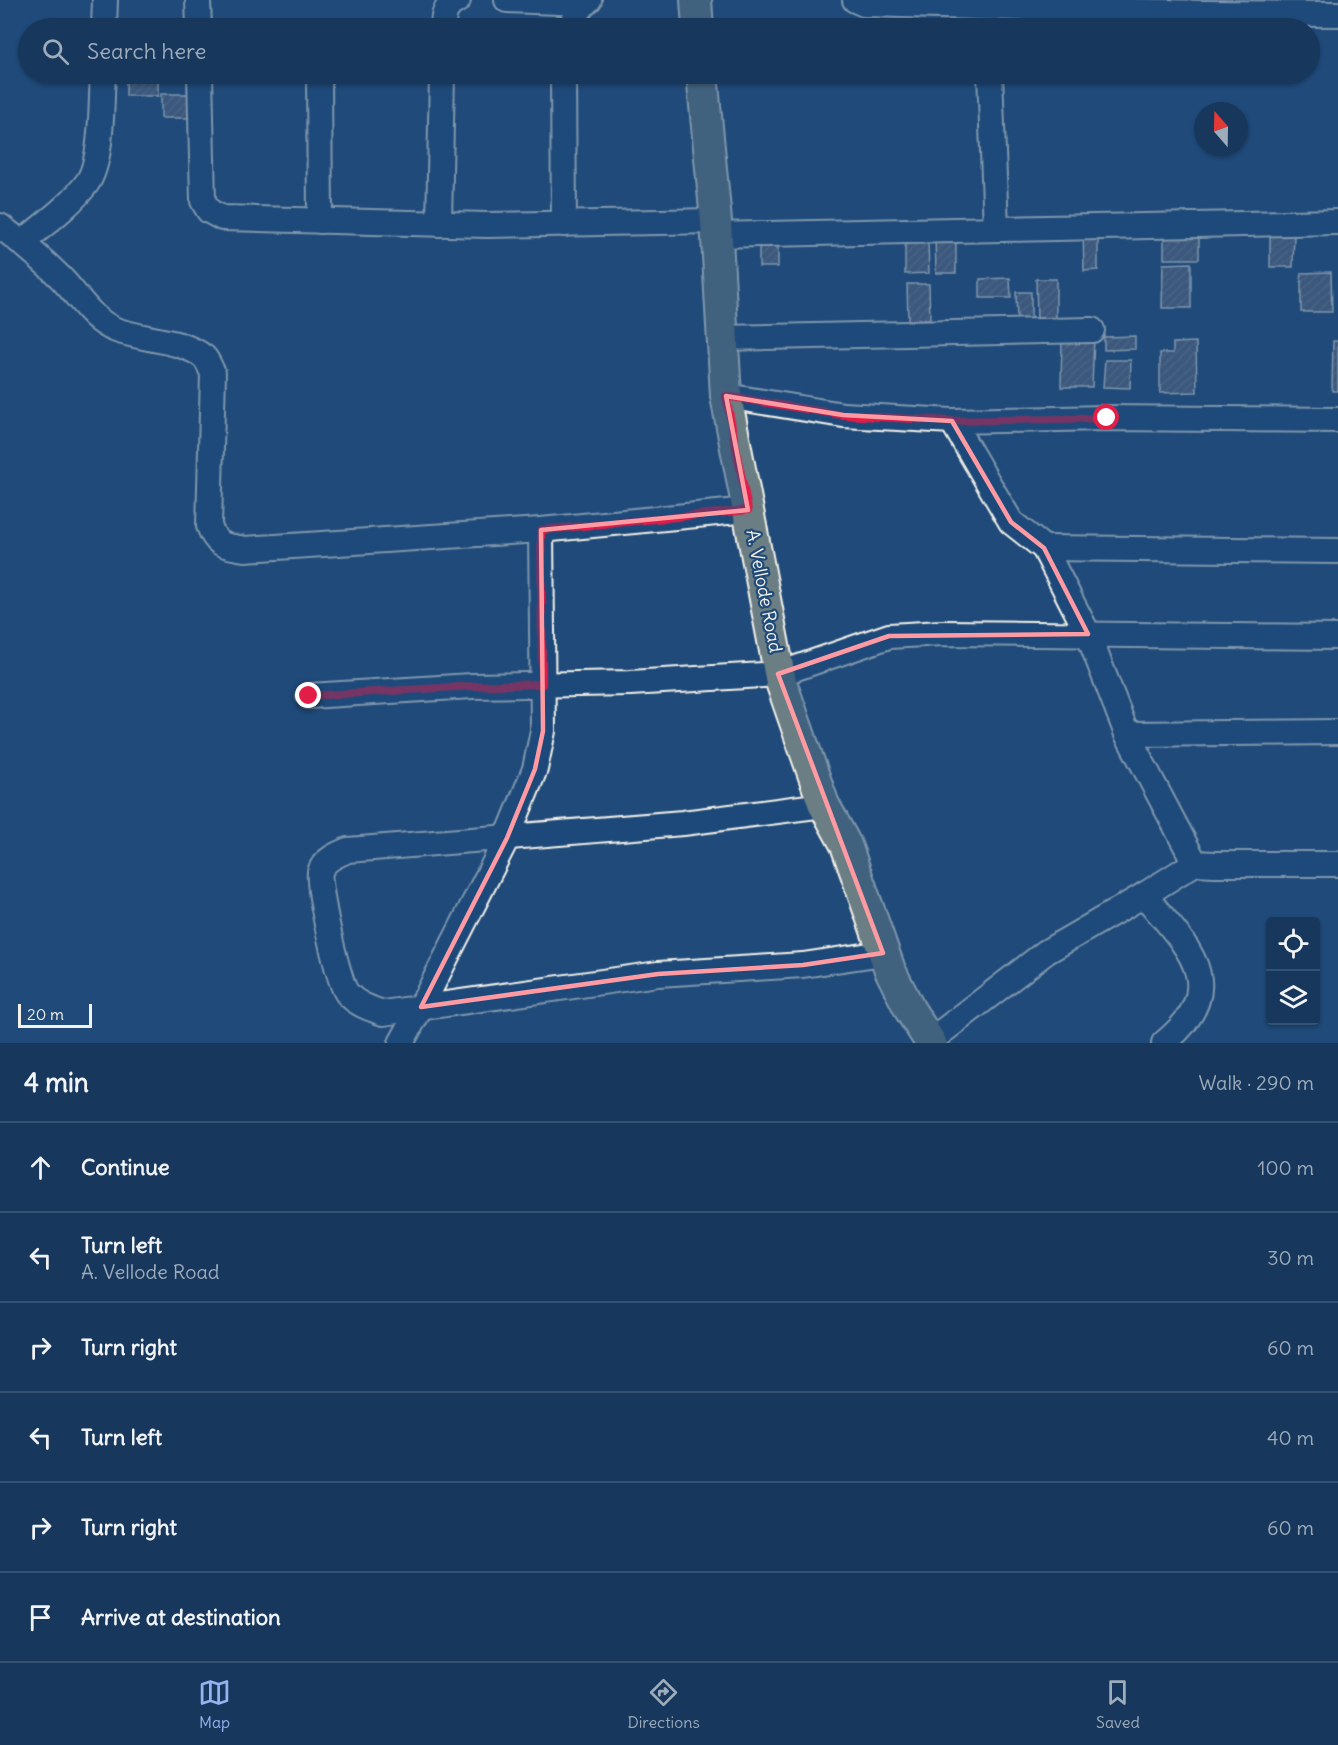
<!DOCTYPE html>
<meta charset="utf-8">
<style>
body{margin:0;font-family:Delius,sans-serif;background:#203f62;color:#f1f3f6}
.controls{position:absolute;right:18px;bottom:18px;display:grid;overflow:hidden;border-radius:6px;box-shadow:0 2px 4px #0004}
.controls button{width:54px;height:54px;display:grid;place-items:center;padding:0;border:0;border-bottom:2px solid #365272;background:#17385c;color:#f1f3f6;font:30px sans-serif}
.compass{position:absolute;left:1194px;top:102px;width:54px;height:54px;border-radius:50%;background:#17385c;box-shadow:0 2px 4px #0004;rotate:340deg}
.scale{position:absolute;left:18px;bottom:15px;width:74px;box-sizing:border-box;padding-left:6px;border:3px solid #f4f1e8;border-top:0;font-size:16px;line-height:21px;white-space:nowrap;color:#f4f1e8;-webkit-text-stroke:4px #1f4a7a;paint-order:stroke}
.stop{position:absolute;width:18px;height:18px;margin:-14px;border:4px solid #e11d48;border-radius:50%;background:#fff}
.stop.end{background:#e11d48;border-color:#fff;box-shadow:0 2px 6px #0008}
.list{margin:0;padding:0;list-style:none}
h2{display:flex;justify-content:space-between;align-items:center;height:78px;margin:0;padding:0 24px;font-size:26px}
h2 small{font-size:20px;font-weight:400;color:#9eacbb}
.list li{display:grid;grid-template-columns:39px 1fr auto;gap:18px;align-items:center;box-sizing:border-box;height:90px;padding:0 24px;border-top:2px solid #365272}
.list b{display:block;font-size:22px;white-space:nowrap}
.list p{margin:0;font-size:20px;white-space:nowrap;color:#9eacbb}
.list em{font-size:20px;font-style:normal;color:#9eacbb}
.icon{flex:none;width:33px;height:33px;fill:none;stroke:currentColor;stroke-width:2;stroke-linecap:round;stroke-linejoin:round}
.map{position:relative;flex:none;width:1338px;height:1043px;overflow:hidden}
.search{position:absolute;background:#17385c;box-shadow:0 2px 4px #0004;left:18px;right:18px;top:18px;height:66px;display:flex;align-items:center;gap:15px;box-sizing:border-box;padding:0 21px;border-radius:33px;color:#9eacbb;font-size:22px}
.sheet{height:618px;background:#17385c}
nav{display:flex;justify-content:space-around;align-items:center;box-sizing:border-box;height:84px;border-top:2px solid #365272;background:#17385c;font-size:16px;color:#9eacbb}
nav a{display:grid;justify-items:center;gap:3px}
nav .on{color:#95b2f1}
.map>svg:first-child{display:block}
.building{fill:url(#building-hatch);stroke:#f4f1e8;stroke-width:1.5}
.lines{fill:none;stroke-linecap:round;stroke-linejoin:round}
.minor-casing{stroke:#f4f1e8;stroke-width:28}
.major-casing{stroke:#f4f1e8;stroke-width:34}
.minor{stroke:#1f4a7a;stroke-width:24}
.major{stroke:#6b7e84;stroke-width:30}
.route{stroke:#e11d48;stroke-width:8}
.marked{fill:none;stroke:#ff9aa2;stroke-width:4.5;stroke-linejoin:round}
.labels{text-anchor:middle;stroke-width:4.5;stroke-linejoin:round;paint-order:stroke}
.street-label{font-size:18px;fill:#f4f1e8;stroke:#1f4a7a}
</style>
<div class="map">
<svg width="1338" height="1043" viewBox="0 0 1338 1043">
<defs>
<pattern id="building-hatch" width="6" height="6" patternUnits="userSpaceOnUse" patternTransform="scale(1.5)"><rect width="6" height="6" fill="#616a82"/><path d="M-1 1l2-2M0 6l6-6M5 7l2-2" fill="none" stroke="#788094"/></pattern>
</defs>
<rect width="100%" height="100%" fill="#1f4a7a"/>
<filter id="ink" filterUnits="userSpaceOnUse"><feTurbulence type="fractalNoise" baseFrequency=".0167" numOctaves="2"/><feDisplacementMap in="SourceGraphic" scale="12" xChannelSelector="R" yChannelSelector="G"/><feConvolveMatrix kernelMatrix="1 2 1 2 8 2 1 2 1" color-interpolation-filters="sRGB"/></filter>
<g filter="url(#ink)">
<!-- building -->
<g class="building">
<rect x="126" y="74" width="32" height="22"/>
<rect x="161" y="94" width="35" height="24"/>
<rect x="1164" y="230" width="35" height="29"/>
<path d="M 1083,232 L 1098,232 L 1098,270 L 1084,271 Z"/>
<path d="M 1270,234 L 1294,234 L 1293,267 L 1270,267 Z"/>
<path d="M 956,235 L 956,273 L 936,273 L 935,236 Z"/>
<path d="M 905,240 L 928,240 L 929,273 L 905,274 Z"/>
<rect x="759" y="242" width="19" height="25"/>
<path d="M 1191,263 L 1191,308 L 1162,308 L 1163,264 Z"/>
<path d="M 1331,272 L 1332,312 L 1301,312 L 1301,273 Z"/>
<path d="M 1010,278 L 1011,298 L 980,298 L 980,279 Z"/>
<path d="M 1036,279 L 1056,279 L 1056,319 L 1037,319 Z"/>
<path d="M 907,284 L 929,284 L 930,320 L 908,320 Z"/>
<path d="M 1016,292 L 1031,292 L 1031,320 L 1017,321 Z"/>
<path d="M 1062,336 L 1094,337 L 1092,387 L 1061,387 Z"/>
<path d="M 1135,336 L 1135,349 L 1104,350 L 1104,337 Z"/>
<path d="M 1333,341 L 1338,341 L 1338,391 L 1332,391 Z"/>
<path d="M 1196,342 L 1197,392 L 1160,393 L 1160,353 L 1173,353 L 1173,343 Z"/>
<path d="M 1105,360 L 1131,360 L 1130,388 L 1103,387 Z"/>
</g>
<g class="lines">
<defs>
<g id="minor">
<path d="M 198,0 L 199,28"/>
<path d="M 507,0 L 585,3"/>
<path d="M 855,0 L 864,4 L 1203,13 L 1338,14"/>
<path d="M 104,28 L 105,0"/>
<path d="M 443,28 C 443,15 445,6 458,0"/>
<path d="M 570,28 C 573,19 581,6 589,0"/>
<path d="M 200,74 L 203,201 L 209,211 L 222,218 L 487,225 L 716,221"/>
<path d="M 319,74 L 320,221"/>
<path d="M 563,74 L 564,224"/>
<path d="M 990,74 L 996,229"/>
<path d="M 439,224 L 442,74"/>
<path d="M 0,226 C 21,242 41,258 60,277 C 78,295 92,321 116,330 C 143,340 181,339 204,357 C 208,361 210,368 213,373 L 209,526 C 217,547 224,545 245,549 L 541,530 L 748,510"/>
<path d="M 716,235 L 1338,222"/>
<path d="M 22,243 C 44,224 70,206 87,183 C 103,161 101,101 103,74"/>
<path d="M 722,338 L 1092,330"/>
<path d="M 726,396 L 843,415 L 952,421 L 1107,418 L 1338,420"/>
<path d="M 952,421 L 1011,522 L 1044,548 L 1088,634 L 1127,734 L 1195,863 L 1214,864 L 1338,864"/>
<path d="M 1044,548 L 1338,551"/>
<path d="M 309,696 L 472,686 L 630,683 L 779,674 L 889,636 L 942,633 L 1338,637"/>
<path d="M 1127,734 L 1338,732"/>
<path d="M 824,805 L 683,823 L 348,850 C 338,854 323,860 320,872 C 317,885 338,983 347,993 C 356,1004 369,1008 383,1013 L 658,974 L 803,965 L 883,953"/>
<path d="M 1144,895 C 1187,946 1233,987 1164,1043"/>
<path d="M 930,1041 L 1046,952 L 1144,895 L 1195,863"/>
<path d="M 401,1043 L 421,1007 L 507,838 L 535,769 L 543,731 L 541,530"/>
</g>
<g id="major">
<path d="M 696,0 L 698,28"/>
<path d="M 702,74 L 716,221 L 726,396 L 781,682 L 824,805 L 846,845 L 890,970 L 910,1010 L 931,1043"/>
</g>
</defs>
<!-- minor casing -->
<use href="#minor" class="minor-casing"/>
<!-- major casing -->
<use href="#major" class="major-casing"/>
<!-- minor -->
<use href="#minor" class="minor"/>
<!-- major -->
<use href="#major" class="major"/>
</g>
</g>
<g class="lines" filter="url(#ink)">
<!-- route -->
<path class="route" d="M 309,696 L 472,686 L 542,684 L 541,530 L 748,510 L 726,396 L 843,415 L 952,421 L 1107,418"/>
</g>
<!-- marked area -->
<path d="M0 0H1338V1043H0ZM 726,396 L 843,415 L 952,421 L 1011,522 L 1044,548 L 1088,634 L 889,636 L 778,674 L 883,953 L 803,965 L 658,974 L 421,1007 L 507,838 L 535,769 L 543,731 L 541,530 L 748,510 Z" fill="#1f4a7a" fill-opacity=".55" fill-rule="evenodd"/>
<path class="marked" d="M 726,396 L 843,415 L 952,421 L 1011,522 L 1044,548 L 1088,634 L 889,636 L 778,674 L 883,953 L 803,965 L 658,974 L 421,1007 L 507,838 L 535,769 L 543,731 L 541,530 L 748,510 Z"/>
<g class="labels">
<!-- street labels -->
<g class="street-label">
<text transform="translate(764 591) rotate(79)" y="6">A. Vellode Road</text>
</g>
</g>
</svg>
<div class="controls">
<button><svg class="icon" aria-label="locate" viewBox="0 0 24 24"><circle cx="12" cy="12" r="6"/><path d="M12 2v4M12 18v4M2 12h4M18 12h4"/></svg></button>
<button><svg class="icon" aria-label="layers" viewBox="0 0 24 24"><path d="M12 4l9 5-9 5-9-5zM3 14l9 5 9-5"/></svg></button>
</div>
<svg class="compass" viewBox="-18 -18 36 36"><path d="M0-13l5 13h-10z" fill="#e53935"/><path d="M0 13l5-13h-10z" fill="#9eacbb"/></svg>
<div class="scale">20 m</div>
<div class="stop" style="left:1107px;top:418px"></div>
<div class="stop end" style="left:309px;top:696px"></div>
<div class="search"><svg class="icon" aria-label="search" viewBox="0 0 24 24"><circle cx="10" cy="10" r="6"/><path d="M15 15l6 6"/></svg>Search here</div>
</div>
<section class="sheet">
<h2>4 min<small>Walk · 290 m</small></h2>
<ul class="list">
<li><svg class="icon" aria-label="ahead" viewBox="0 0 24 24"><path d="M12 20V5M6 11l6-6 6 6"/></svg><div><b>Continue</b></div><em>100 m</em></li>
<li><svg class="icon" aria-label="left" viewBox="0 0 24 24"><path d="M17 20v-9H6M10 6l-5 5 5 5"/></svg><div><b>Turn left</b><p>A. Vellode Road</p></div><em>30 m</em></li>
<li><svg class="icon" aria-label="right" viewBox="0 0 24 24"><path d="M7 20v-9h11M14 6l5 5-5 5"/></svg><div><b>Turn right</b></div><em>60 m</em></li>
<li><svg class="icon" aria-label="left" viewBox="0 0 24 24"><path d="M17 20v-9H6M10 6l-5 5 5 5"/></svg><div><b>Turn left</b></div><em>40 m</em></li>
<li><svg class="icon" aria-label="right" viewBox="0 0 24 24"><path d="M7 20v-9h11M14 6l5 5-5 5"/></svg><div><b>Turn right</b></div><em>60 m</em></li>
<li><svg class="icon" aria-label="arrive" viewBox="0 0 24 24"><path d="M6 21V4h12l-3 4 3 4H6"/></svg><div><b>Arrive at destination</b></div></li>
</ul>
</section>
<nav>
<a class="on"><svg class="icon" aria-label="map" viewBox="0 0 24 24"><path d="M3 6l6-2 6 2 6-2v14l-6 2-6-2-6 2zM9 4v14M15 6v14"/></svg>Map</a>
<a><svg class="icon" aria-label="directions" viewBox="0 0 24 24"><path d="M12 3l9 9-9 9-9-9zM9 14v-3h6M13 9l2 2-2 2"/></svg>Directions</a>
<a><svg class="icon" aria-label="saved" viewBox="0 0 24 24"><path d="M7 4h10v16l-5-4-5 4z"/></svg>Saved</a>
</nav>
